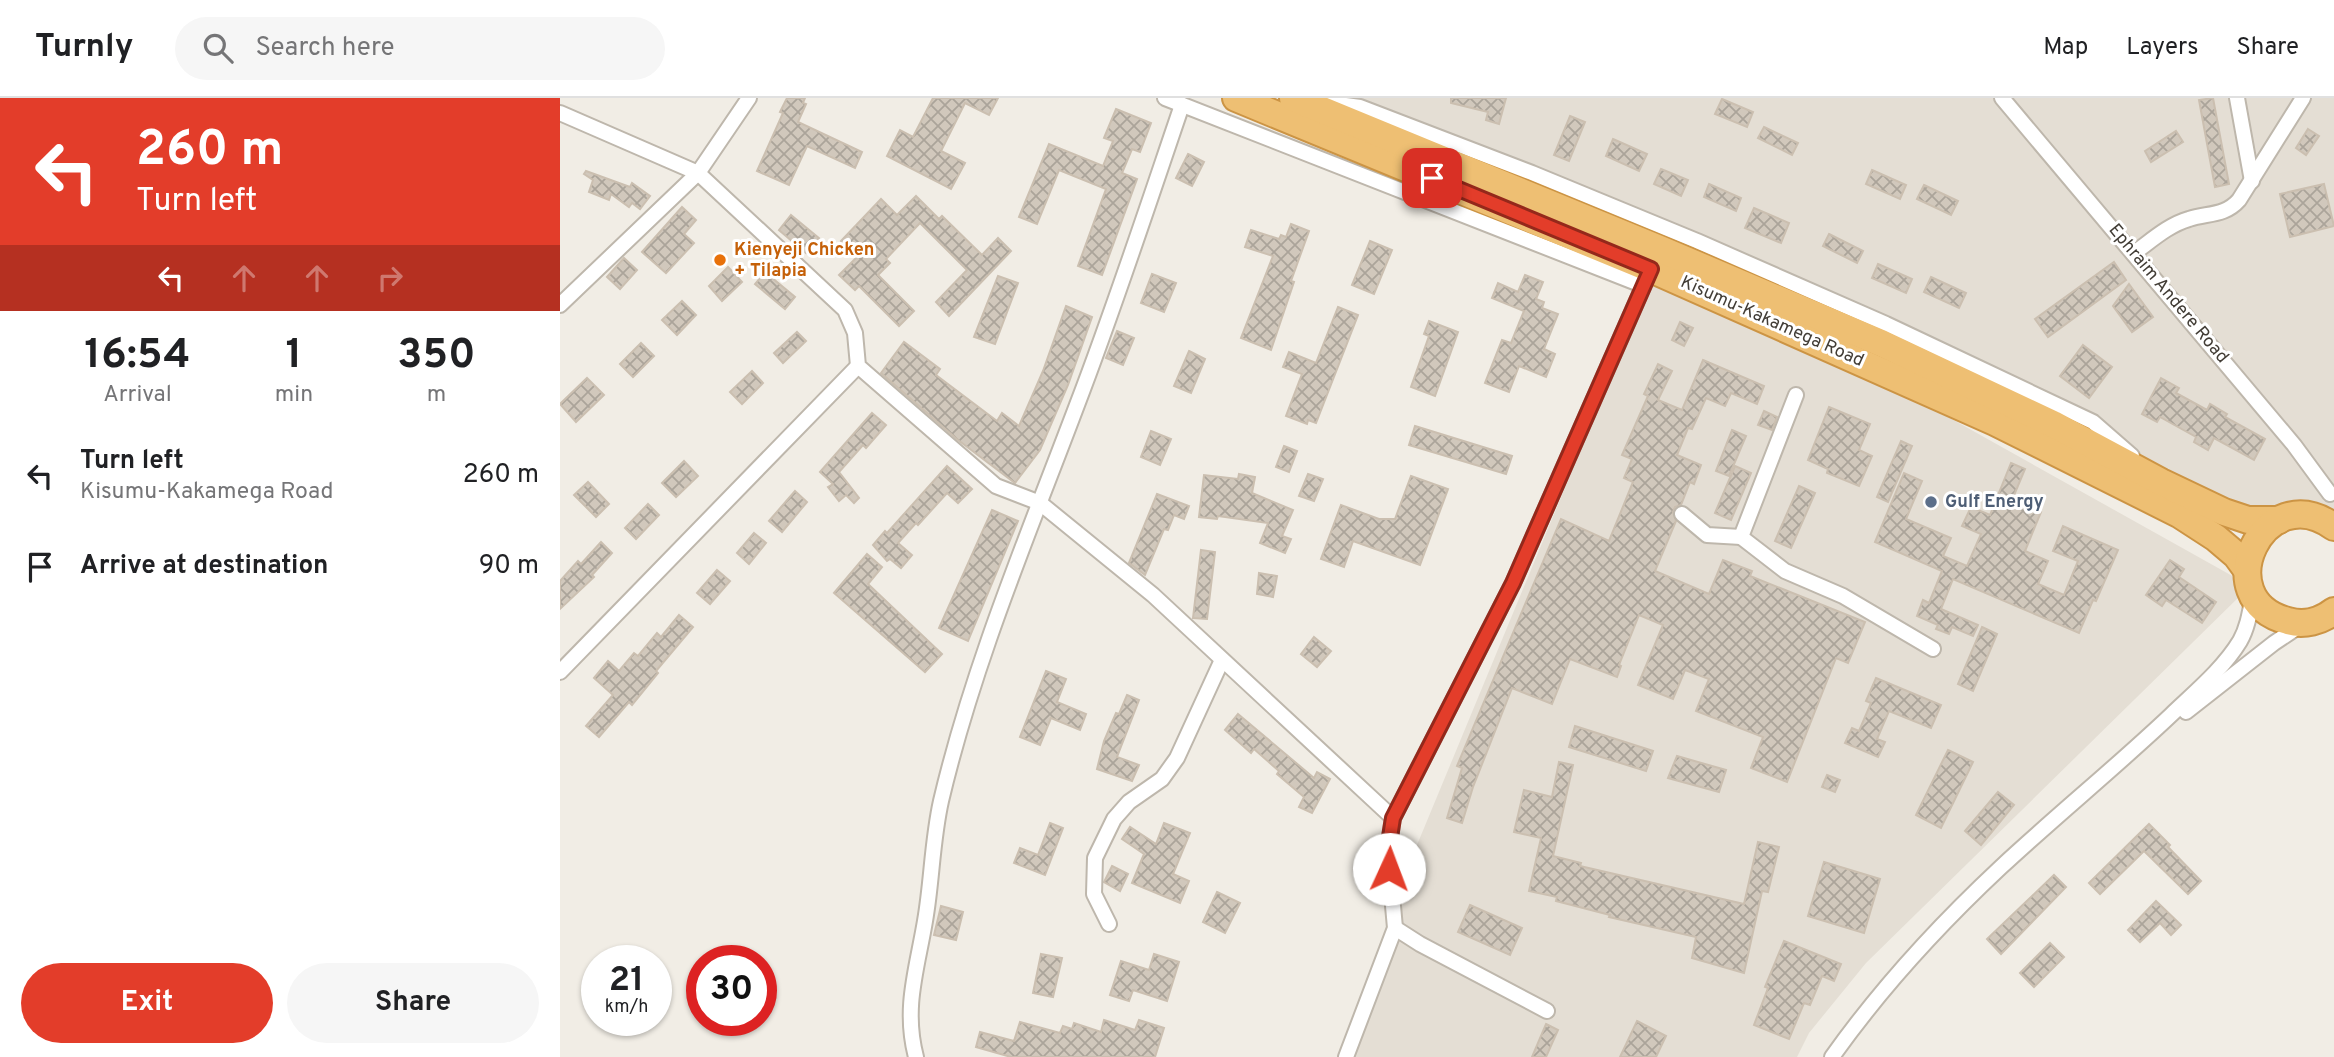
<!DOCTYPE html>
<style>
:root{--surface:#fff;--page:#f6f6f6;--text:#202124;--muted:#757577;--line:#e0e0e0;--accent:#e33d2a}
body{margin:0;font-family:Overpass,sans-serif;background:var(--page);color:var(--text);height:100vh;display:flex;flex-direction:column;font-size:26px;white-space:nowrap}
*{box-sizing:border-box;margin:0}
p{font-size:23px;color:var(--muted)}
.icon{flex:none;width:38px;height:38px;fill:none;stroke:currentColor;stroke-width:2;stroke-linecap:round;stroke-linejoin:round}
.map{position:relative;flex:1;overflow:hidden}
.drawer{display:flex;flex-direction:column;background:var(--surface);width:560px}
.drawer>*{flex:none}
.guide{background:#e33d2a;color:#fff;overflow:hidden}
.speed{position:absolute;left:21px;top:847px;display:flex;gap:14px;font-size:35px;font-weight:700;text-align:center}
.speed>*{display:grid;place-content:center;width:91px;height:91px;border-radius:50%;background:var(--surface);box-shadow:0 2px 5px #0004;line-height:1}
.speed small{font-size:18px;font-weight:400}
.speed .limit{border:10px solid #d22;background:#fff;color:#111}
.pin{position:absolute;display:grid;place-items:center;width:60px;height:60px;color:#fff;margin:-30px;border-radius:14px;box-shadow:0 4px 10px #0006}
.me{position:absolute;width:77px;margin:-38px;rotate:2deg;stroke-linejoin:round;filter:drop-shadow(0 0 5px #0008)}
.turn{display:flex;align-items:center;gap:24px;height:147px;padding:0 21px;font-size:32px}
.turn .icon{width:91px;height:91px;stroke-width:2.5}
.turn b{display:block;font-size:49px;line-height:60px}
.lanes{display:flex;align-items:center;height:66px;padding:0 21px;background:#0003;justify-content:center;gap:35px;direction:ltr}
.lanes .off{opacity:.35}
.eta{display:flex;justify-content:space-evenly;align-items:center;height:119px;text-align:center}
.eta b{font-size:42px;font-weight:700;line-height:49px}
.action{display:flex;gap:14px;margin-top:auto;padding:14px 21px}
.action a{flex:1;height:80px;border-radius:42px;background:var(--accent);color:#fff;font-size:28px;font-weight:700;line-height:80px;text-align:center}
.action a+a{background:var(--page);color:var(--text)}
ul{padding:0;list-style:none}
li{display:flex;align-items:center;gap:21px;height:91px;padding:0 21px}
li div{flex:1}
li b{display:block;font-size:26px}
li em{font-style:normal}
header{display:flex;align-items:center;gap:42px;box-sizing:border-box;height:98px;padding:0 35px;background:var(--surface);border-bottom:2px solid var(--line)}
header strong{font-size:33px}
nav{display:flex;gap:38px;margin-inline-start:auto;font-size:24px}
.search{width:490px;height:63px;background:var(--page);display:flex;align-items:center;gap:18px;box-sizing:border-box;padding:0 24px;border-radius:38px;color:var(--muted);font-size:26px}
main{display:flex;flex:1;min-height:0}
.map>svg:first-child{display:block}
</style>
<header>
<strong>Turnly</strong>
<div class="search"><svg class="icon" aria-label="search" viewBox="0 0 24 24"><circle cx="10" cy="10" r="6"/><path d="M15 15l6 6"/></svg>Search here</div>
<nav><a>Map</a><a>Layers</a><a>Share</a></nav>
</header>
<main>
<section class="drawer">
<div class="guide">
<div class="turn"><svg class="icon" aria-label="left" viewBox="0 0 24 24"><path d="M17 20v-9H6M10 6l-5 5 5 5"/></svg><div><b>260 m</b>Turn left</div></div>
<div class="lanes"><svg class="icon" aria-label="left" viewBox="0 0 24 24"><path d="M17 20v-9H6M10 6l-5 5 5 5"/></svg><svg class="icon off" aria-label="ahead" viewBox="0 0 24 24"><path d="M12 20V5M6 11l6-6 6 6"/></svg><svg class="icon off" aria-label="ahead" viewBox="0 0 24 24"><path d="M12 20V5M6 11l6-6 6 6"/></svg><svg class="icon off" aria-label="right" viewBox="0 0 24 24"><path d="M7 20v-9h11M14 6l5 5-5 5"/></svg></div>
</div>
<div class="eta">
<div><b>16:54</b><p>Arrival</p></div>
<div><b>1</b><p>min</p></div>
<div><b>350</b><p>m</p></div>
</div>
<ul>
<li><svg class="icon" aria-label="left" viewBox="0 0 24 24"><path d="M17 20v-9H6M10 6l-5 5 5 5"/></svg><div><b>Turn left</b><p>Kisumu-Kakamega Road</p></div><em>260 m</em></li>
<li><svg class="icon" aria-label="arrive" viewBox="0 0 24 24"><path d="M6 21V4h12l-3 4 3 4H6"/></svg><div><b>Arrive at destination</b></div><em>90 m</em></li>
</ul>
<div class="action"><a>Exit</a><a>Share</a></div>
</section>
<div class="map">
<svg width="1774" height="959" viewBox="0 0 1774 959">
<defs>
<pattern id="building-cross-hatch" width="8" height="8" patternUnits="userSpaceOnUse" patternTransform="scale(1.75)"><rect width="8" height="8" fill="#d1c8bc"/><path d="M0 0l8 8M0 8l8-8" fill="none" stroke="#aba49a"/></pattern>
</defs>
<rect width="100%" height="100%" fill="#f1ede5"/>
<g fill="#e4ded4">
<polygon points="733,0 1774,0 1774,426 1702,422"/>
<polygon points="1096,170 1245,239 1676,480 1682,496 1306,865 1249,935 1237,959 778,959 857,747"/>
</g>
<g fill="url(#building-cross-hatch)" stroke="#cbbfb0" stroke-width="2">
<polygon points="227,0 245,0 243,5 246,6 238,24 302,54 295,70 247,48 229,87 197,73 223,15 220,14"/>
<polygon points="373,0 438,0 429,17 405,5 381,53 405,65 391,91 327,58 340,32 353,39"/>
<polygon points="891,0 946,0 939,26 926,22 928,14 891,5"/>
<polygon points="1653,0 1669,86 1655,89 1639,2"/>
<polygon points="1162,1 1193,14 1187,29 1155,16"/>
<polygon points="556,11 591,25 580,54 572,51 562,75 577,81 542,177 518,168 546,91 499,72 477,126 459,119 489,46 543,68 553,43 544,40"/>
<polygon points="1010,18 1025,24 1009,63 994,57"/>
<polygon points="1204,29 1238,45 1232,57 1198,40"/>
<polygon points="1748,31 1759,38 1746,57 1736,50"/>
<polygon points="1616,33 1623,44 1591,64 1585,53"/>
<polygon points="1053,41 1087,56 1079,73 1046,58"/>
<polygon points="628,56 644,64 632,88 616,80"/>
<polygon points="1101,71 1128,82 1121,98 1094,86"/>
<polygon points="1312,72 1346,87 1340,101 1306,86"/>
<polygon points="26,73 70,89 72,85 90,98 80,111 72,105 69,109 51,96 49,102 29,94 33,82 24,76"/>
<polygon points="1149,86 1181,100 1176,113 1144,99"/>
<polygon points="1764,86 1774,128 1730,139 1720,96"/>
<polygon points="1364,87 1398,103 1391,117 1357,101"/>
<polygon points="356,98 379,121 382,118 422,157 438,140 451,153 389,218 376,204 407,172 360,125 326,161 330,165 318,177 354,213 339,228 299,188 295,192 279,177 297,159 281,143 321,101 337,117"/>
<polygon points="122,109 136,122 124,136 134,145 106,175 82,154"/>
<polygon points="1194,110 1229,125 1221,145 1185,130"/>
<polygon points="231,117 259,140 246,155 219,132"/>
<polygon points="731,126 749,133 731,183 734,184 711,252 681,240 713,158 685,149 691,132 719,141 721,137 726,139"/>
<polygon points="1269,136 1303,153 1297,165 1263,148"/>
<polygon points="810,143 832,152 814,196 792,187"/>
<polygon points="64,160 77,172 60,191 47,179"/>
<polygon points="1554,164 1566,182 1488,239 1475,221"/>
<polygon points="1318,166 1352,181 1346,195 1312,180"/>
<polygon points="168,169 182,184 162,203 149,188"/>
<polygon points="205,174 235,199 225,211 195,186"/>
<polygon points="592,176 616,185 604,214 581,205"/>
<polygon points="965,177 983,184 976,201 984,204 982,210 998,216 984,251 995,256 986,279 959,268 949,294 925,285 942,242 951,245 964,213 932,200 938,185 958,194"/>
<polygon points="438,178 458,185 435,246 414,239"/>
<polygon points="1371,179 1406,195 1399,210 1364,194"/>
<polygon points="1569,186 1593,219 1572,234 1553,208"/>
<polygon points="122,203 136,217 117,237 102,222"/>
<polygon points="506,208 532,219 508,287 480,352 455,385 398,342 321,275 344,244 380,271 376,277 437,323 442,315 459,328 483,273"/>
<polygon points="778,209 798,217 756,325 748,322 747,326 726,318 742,276 723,269 729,254 756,265"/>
<polygon points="869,223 898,234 875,298 851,289 869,238 864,236"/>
<polygon points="1120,224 1133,230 1124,248 1112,242"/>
<polygon points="557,233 574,240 563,267 546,260"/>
<polygon points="237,234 246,243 223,265 214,255"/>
<polygon points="81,245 94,258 73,279 60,266"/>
<polygon points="1523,247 1552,269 1529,300 1500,278"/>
<polygon points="629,253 645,261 631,295 614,288"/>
<polygon points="1143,262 1204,288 1197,306 1171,295 1165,308 1146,300 1132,331 1128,330 1117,357 1141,367 1134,386 1130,384 1121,407 1115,409 1113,414 1116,423 1095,473 1149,496 1163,462 1192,473 1190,478 1305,524 1288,565 1276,560 1227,684 1191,670 1203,639 1136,613 1149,581 1125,572 1113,601 1078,587 1103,527 1079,517 1059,567 1061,568 1057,579 1010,561 992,606 952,590 913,689 902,725 887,720 902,670 897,668 1001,421 1049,443 1073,384 1064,380 1072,361 1062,357 1088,298 1084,296 1098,266 1112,273 1098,302 1122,312"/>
<polygon points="192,273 203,285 182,306 170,294"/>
<polygon points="27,280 44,297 16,324 0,306"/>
<polygon points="1601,280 1619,290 1616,295 1647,312 1650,306 1667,316 1665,319 1705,341 1694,362 1654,340 1648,352 1634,344 1636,339 1600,319 1597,324 1582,316"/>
<polygon points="1269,309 1310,326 1299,352 1312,358 1299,388 1267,375 1268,371 1248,362"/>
<polygon points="1204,313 1217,319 1212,332 1198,327"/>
<polygon points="312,315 326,327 306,350 303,347 279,374 299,400 294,405 286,397 279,403 268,389 273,386 260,374"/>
<polygon points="855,328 952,358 946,376 849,347"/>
<polygon points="1172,332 1186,338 1169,378 1156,373"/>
<polygon points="591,333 611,341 600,367 581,359"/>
<polygon points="1341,343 1352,348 1328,404 1317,399"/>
<polygon points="724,348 737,353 729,374 716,369"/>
<polygon points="124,363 138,378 116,399 102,385"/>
<polygon points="1451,365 1465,371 1452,402 1481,414 1465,453 1488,463 1478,486 1504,497 1518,463 1493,453 1503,428 1558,452 1536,503 1533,502 1519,535 1393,481 1381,511 1418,527 1413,538 1392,529 1389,536 1376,531 1378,527 1357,518 1363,502 1369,505 1382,473 1315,444 1344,375 1362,383 1346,421 1391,440 1383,458 1407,468 1421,436 1402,428 1411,409 1430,417"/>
<polygon points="387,368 412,391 398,405 387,395 358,427 356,425 338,445 352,457 341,470 330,461 327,463 313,447 325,433 327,435"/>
<polygon points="1175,368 1191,375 1171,422 1155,415"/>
<polygon points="679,376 695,379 692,395 733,412 722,438 731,441 725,455 700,445 708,425 658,418 657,421 639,419 644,377 678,381"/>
<polygon points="748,376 763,381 754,403 739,398"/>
<polygon points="851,378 888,391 860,467 793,443 784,469 761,461 781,407 819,421 835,421"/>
<polygon points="28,384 49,406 36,419 14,397"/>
<polygon points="1239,388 1255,395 1231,450 1215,443"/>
<polygon points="235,393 247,404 222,434 209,423"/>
<polygon points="597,396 629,408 624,421 614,417 608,432 604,431 585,477 569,465"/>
<polygon points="88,406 99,417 76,441 65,430"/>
<polygon points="432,412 458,423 408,543 379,530"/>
<polygon points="194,435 206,445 189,466 177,455"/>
<polygon points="41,444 52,455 32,477 34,479 0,511 0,483 18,463 21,466"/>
<polygon points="641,452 655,454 647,521 633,520"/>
<polygon points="307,456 322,469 308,486 382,556 365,574 274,495"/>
<polygon points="1610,462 1624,471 1619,479 1656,504 1642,525 1606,502 1602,508 1586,497"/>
<polygon points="157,472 170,483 150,506 137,495"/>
<polygon points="699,475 717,478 713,499 697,496"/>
<polygon points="119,517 133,529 96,573 98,575 72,607 69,604 39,639 26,628 53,597 34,580 48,563 59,573 74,555 78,558 97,535 101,539"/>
<polygon points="1422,529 1437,536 1413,593 1398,586"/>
<polygon points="754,539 771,553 757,569 741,556"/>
<polygon points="486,573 506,581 497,604 526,616 520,632 491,620 480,647 460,639"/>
<polygon points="1316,580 1381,607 1371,630 1329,613 1317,641 1325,644 1318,659 1285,645 1292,630 1299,633 1311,605 1306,603"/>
<polygon points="567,597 579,602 557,659 579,667 572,683 537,671 544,643 556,615 559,616"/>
<polygon points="678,616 754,680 757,674 770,681 752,715 739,709 744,699 717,676 719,673 694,651 691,655 665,632"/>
<polygon points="1015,628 1093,653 1086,673 1009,649"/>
<polygon points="1388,652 1413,664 1381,730 1356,717"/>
<polygon points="1117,658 1166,672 1159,694 1108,680"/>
<polygon points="999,664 1013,667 993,758 1021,765 1020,768 1184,806 1198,744 1219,749 1208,794 1202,793 1184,875 1132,860 1136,839 1049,819 1050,817 996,803 997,799 969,793 981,740 954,734 964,692 992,699"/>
<polygon points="1267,677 1280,682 1275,694 1262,689"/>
<polygon points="1438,694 1454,707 1421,747 1405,733"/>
<polygon points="490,725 503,730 485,777 454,765 460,750 478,757"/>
<polygon points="604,725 630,735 613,776 629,783 620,805 572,785 584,756 562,741 570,729 596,746"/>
<polygon points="1589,726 1610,747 1608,749 1641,783 1628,796 1584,753 1540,796 1529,785"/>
<polygon points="1264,764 1320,781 1304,835 1248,818"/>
<polygon points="552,768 568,776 560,793 544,784"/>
<polygon points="1494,777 1506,789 1441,856 1427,841"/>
<polygon points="657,794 680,805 665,835 643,824"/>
<polygon points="1596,803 1621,827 1611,837 1600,825 1580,844 1568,832"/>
<polygon points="910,807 962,830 950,857 898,834"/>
<polygon points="381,808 403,814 396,842 374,837"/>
<polygon points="1224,843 1281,866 1274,883 1262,878 1250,907 1244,905 1229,941 1194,927 1208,890 1205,889"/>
<polygon points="1490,845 1504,859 1474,889 1460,875"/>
<polygon points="481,856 502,860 493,899 473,895"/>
<polygon points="594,856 619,864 607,903 573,892 569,903 550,897 561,863 589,872"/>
<polygon points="544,922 575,932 579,922 604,930 595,959 451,959 416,949 420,934 454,943 460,924 500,935 503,928 512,931 514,925 541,934"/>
<polygon points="1077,923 1106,938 1096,959 1060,959"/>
<polygon points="986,926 998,932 986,959 972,959"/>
</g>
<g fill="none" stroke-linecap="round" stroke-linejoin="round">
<defs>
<g id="street">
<polyline points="605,0 1082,187"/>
<polyline points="1442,0 1734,347 1770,396"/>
<polyline points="1677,0 1692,83"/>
<polyline points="764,4 800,9 972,75 1137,143 1326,226 1533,324 1572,358"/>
<polyline points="0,15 138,75 285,212 295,235 298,268 436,388 480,405 593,497 833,720"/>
<path d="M1574,155C1591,143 1608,127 1629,121C1648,115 1665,118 1679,102L1743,0"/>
<polyline points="0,207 138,75 189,0"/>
<polyline points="1236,297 1181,439 1225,473 1283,498 1373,551"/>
<polyline points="1122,416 1147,437 1181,439"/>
<polyline points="0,574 298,268"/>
<polyline points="1626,614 1714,545 1741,527"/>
<polyline points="549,826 534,796 535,760 554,721 569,704 602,681 617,660 662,562"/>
<polyline points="835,830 860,846 987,913"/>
<path d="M356,959C343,910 357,871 365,823C372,783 372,743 381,703C413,567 468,437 517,307C555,208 588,107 622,7"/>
<polyline points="786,959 835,830 828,752 833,720 953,485 1091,171"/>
<path d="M1272,959C1321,890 1379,827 1441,769C1497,717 1556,669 1611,617C1635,594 1663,571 1680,543C1688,529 1690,513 1693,497"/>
</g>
<g id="highway">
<polyline points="676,0 1091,171 1435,324 1619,416 1656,440 1676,457 1687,472"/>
<polyline points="733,0 1100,151 1321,245 1493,326 1601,384 1664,414 1688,422 1719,422"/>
<path d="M1774,429C1704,377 1645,502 1728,523C1744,528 1761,523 1774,513"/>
</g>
</defs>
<use href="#street" stroke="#beb7ac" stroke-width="18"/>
<use href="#highway" stroke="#cc9444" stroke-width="30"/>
<use href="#street" stroke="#fff" stroke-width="14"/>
<use href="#highway" stroke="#eebf73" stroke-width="26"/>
</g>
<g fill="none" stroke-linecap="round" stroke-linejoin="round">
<defs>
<polyline id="route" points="829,771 828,752 833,720 953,485 1091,171 872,80"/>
</defs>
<use href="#route" stroke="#94281b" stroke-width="18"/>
<use href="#route" stroke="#e33d2a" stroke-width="12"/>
</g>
<circle fill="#e8710a" stroke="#fff" stroke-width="2.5" cx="160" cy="162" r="7"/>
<circle fill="#5c6f8a" stroke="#fff" stroke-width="2.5" cx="1371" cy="404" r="7"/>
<g text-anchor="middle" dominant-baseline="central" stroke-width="6" stroke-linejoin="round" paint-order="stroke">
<g font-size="18" font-weight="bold" fill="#c56008" stroke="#fff" text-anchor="start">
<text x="174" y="152">Kienyeji Chicken<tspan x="174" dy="21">+ Tilapia</tspan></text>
</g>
<g font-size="18" fill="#423d36" stroke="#fff">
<text transform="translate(1608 196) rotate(50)">Ephraim Andere Road</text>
<text transform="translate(1212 224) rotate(24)">Kisumu-Kakamega Road</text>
</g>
<g font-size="18" font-weight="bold" fill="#4e5e75" stroke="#fff" text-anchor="start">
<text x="1385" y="404">Gulf Energy</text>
</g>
</g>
</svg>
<div class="speed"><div>21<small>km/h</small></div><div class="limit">30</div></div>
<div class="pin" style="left:872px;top:80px;background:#d93025"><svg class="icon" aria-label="arrive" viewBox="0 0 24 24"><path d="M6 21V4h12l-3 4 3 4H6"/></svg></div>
<svg class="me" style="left:829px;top:771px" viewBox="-20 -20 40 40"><circle r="19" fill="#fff"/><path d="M0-13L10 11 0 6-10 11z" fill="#e33d2a"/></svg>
</div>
</main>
